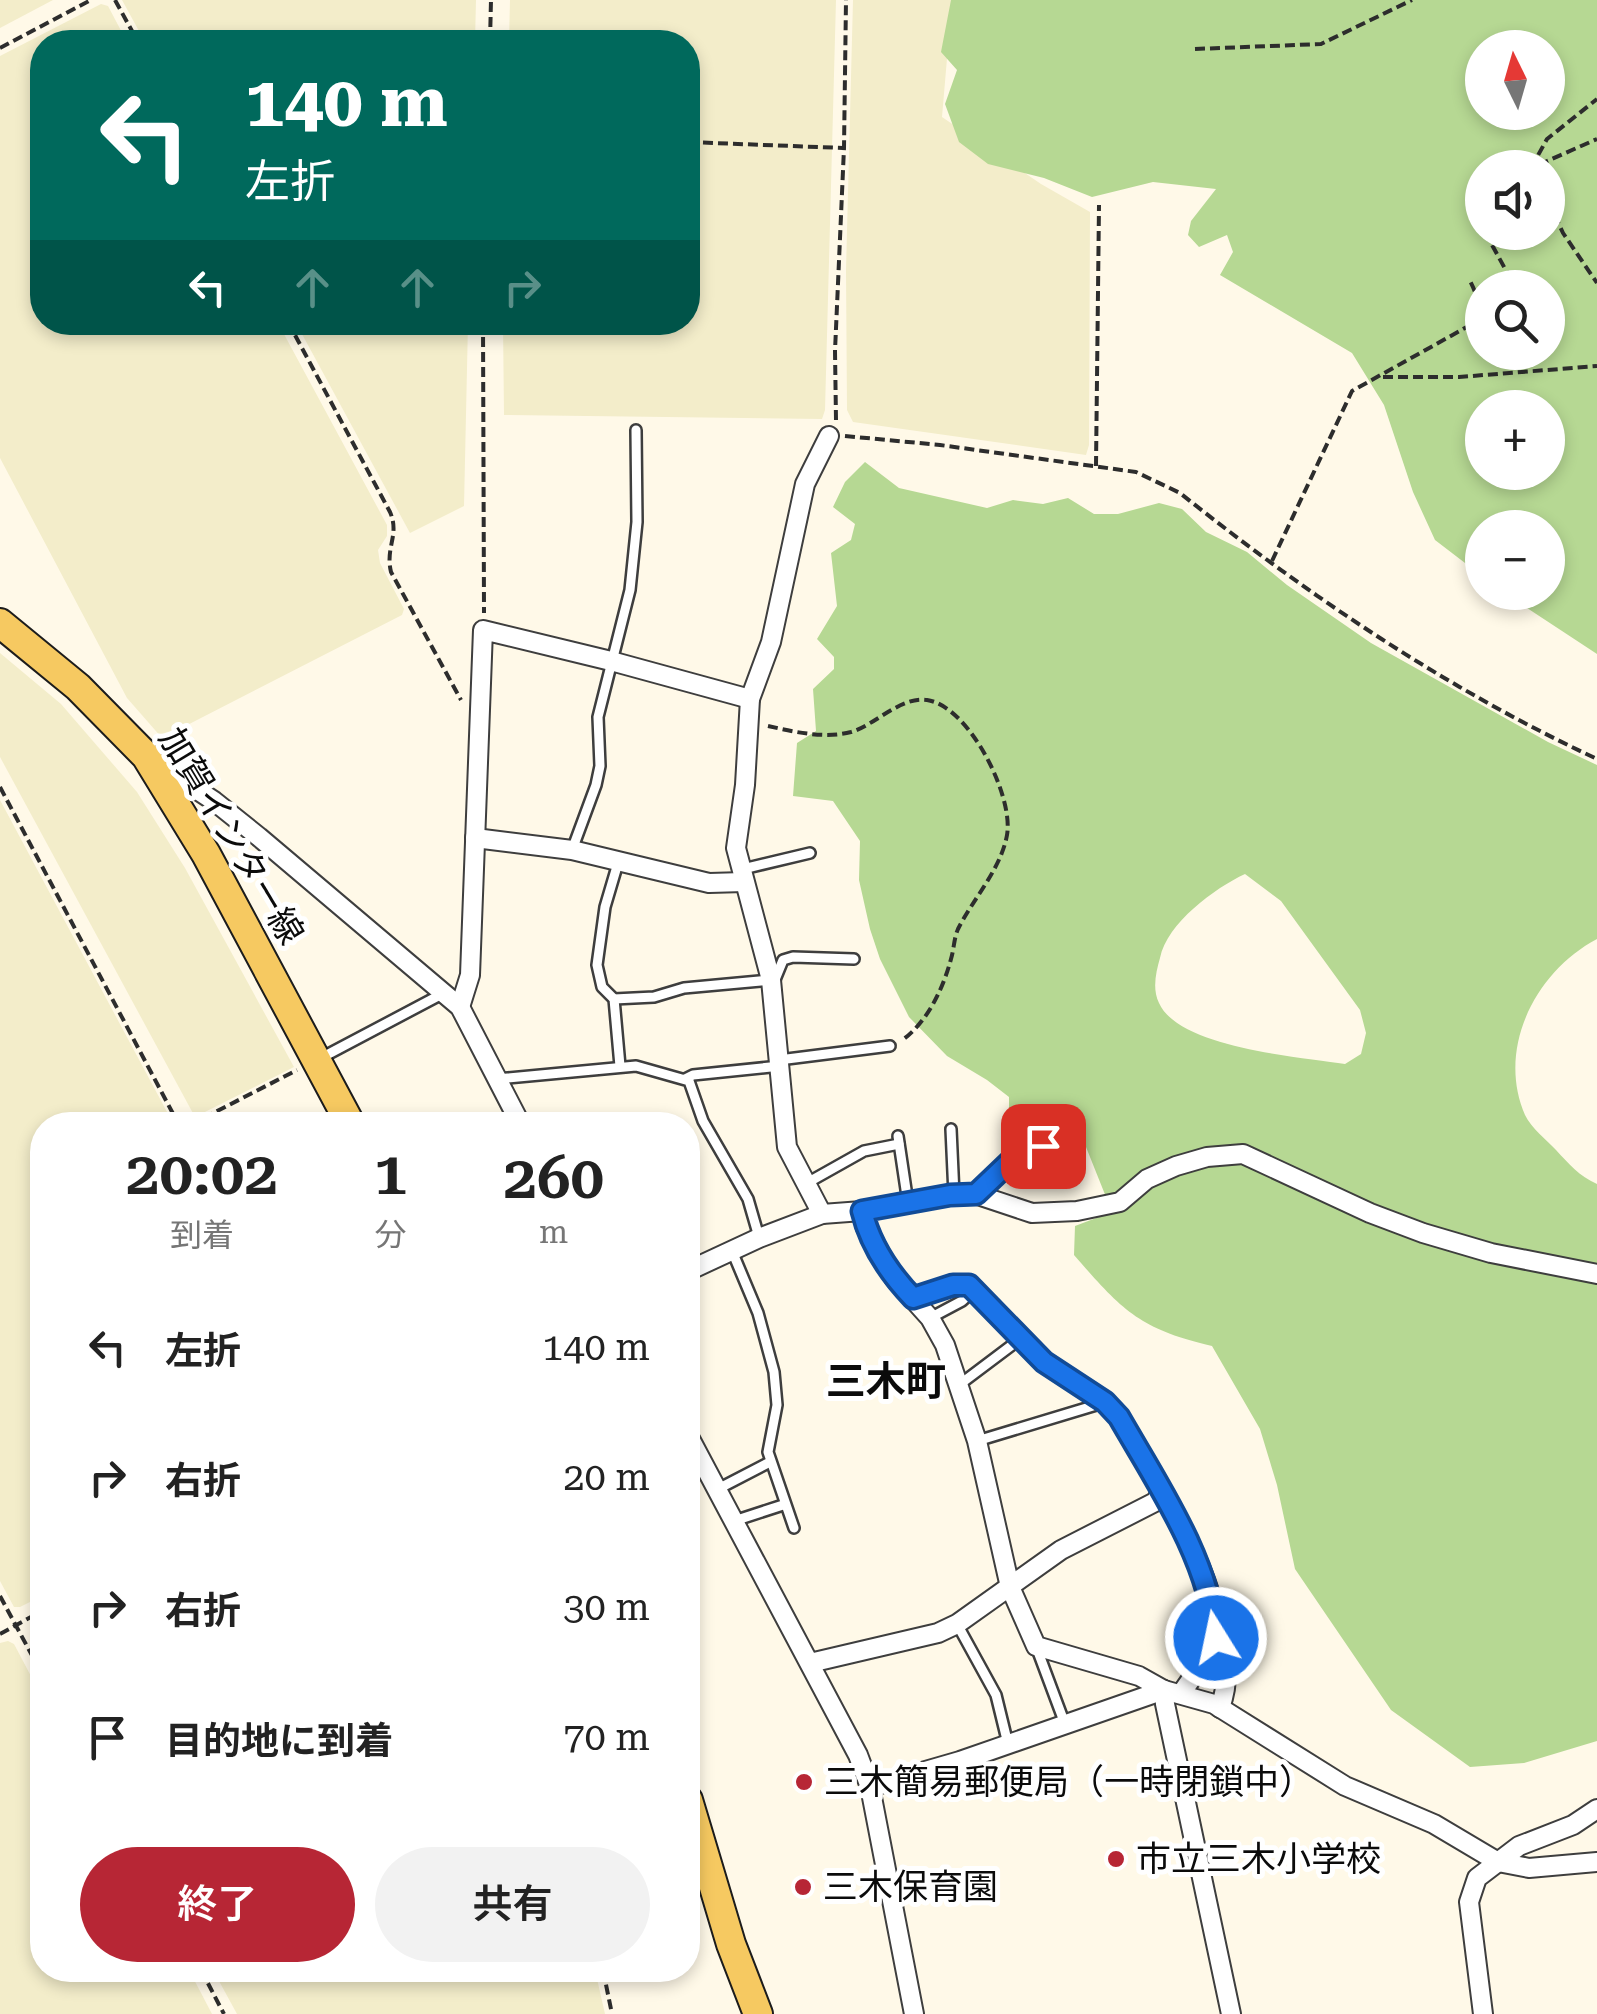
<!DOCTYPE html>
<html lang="ja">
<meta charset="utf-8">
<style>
:root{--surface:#fff;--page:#f2f2f2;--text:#222;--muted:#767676;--accent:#b72635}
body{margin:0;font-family:"Roboto Serif","Noto Sans JP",serif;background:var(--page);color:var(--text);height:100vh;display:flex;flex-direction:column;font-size:38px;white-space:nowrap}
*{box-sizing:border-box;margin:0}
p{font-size:32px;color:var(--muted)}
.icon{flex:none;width:55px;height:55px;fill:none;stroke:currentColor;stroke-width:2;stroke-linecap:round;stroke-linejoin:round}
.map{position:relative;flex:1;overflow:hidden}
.sheet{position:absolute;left:30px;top:1112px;width:670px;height:870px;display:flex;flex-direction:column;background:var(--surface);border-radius:40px;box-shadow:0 5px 15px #0003}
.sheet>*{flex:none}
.top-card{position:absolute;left:30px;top:30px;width:670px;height:305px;border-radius:40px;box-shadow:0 5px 15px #0003;background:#00695c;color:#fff;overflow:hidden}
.needle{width:65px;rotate:355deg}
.controls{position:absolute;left:1465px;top:30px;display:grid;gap:20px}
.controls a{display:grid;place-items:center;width:100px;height:100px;border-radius:50%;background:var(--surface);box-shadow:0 5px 15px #0003;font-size:50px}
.pin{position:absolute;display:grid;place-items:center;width:85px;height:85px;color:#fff;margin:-42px;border-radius:20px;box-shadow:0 5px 15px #0006}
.me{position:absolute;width:110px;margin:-55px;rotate:350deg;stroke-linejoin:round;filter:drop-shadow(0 0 8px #0008)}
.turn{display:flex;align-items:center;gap:35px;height:210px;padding:0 50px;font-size:45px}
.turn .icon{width:130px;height:130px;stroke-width:2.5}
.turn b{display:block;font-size:70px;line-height:85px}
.lanes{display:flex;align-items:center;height:95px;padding:0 50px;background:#0003;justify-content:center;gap:50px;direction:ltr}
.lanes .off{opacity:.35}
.eta{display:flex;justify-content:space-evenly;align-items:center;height:170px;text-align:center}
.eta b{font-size:60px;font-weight:600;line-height:70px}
.cta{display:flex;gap:20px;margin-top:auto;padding:20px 50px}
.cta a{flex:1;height:115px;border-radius:60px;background:var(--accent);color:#fff;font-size:40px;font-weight:600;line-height:115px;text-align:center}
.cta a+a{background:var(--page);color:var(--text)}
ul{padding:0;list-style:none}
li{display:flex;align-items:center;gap:30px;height:130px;padding:0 50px}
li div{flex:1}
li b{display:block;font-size:38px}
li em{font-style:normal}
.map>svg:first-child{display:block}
</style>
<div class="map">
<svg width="1597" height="2014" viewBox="0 0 1597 2014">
<rect width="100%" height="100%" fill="#fff9e8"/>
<g fill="#f3edca">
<polygon points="0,0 53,0 0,28"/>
<polygon points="122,0 476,0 475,42 145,42"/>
<polygon points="510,0 836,0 825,410 822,419 504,415 503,323 688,322 688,42 509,42"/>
<polygon points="853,0 952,0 942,117 1041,184 1090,212 1089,445 1086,455 853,422 847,410 846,270"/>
<polygon points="101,4 108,6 127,42 42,42 42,322 278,323 387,525 387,536 378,550 380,563 404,609 402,615 162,738 127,698 0,458 0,56"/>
<polygon points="296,323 468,323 464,506 410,533"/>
<polygon points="0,653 61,704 137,792 185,868 294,1067 195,1117 0,757"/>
<polygon points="0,800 174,1125 42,1125 42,1596 20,1607 14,1607 0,1581"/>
<polygon points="8,1641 14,1644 42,1697 42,1970 189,1970 212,2014 0,2014 0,1643"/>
<polygon points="213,1970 595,1970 605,2014 237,2014"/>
</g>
<g fill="#b6d893" fill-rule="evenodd">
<path d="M951,0H1597V654L1504,593L1548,592V528H1482V576L1435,540L1413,492L1384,405L1352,353L1220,275L1233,252L1227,235L1199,247L1188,235L1191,221L1216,189L1153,182L1092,197L1044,178L988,164L959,142L945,104L957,70L941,52ZM1482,48H1548V112H1482ZM1482,168H1548V232H1482ZM1482,288H1548V352H1482ZM1482,408H1548V472H1482Z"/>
<path d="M865,462L899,488L987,508L1013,500L1043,504L1068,498L1094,514H1118L1159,503L1182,509L1206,532L1247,552L1287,585L1371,643L1548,742L1597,765V939C1536,971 1496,1048 1525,1115C1531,1128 1547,1140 1556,1150C1569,1164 1579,1176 1597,1184V1741L1524,1763L1470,1767L1391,1710L1295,1569L1277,1485L1260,1429L1212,1346C1139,1329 1122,1310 1074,1255L1075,1226L1112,1212L1086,1147L1037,1137L1009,1125V1097L987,1080L947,1056L909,1017L880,959L870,929L859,880L860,841L833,801L793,796L797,743L816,731L813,689L834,669V657L817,639L837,606L831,553L851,540L855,524L833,507L845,482ZM1245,874L1281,901L1360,1010L1366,1033L1361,1054L1345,1064C1300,1057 1179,1048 1159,1003C1152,989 1156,972 1160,958C1167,923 1215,888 1245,874Z"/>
</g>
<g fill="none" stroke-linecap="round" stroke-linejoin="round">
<defs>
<g id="lane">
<polyline points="572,850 596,785 600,766 598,717 630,590 637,522 636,430"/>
<polyline points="618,863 605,907 597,965 602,987 614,999 620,1066"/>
<polyline points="743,869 810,853"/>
<polyline points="774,982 783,960 793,957 854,959"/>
<polyline points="614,999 654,997 684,988 771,980"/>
<polyline points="319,1059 442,994"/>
<polyline points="779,1060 890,1046"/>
<polyline points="497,1079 636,1066 689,1081 703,1121 748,1199 759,1237"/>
<polyline points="685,1079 693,1075 780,1066"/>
<polyline points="951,1129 954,1195"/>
<polyline points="898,1136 908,1203"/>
<polyline points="807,1183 864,1151 899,1144"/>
<polyline points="975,1194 1018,1155 1043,1146 1067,1118"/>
<polyline points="732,1251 758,1313 774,1372 777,1405 768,1452 794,1528"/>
<polyline points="930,1318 962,1301 973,1291"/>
<polyline points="959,1385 1020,1339"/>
<polyline points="977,1441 1103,1403"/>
<polyline points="716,1490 770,1462"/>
<polyline points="734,1521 783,1505"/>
<polyline points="957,1624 996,1695 1008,1744"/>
<polyline points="1037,1649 1065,1724"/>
</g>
<g id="street">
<polyline points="155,762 214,801 259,837 460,1007 521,1125"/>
<polyline points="475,838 572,850 709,883 744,882"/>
<polyline points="460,1007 470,975 483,630 611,661 750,699"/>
<polyline points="862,1211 866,1228 894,1278 930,1318 945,1345 977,1441 1010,1587 1036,1646 1139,1676 1164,1690 1214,1704 1345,1786 1434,1824 1498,1862 1529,1868 1597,1862"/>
<polyline points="822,1214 787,1147 771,980 736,848 745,785 750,699 771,642 805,484 829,436"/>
<polyline points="688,1271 759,1238 822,1214 862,1211 949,1195 975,1194 1032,1213 1077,1211 1120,1202 1147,1179 1176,1166 1207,1157 1243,1154 1370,1213 1423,1233 1491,1253 1597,1274"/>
<path d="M913,1298L953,1285H969L1045,1362L1105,1403L1119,1417C1147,1466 1221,1581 1216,1634C1215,1648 1190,1680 1181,1694"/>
<polyline points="688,1435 858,1755 870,1787 914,2014"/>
<path d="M1216,1638C1228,1662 1229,1682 1220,1708"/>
<polyline points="810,1663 938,1633 957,1624 1061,1550 1155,1502 1161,1493"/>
<polyline points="1164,1690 1165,1704 1231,2014"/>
<polyline points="870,1787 960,1761 1164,1690"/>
<polyline points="1483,2014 1469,1902 1477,1878 1519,1846 1573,1825 1597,1809"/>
</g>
<g id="primary">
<polyline points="0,623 78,687 146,756 206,854 351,1125"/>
<polyline points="688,1800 731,1944 758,2014"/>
</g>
</defs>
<use href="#lane" stroke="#3e3e3e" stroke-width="14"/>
<use href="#street" stroke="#3e3e3e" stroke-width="22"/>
<use href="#primary" stroke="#1c1c1c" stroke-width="32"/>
<g stroke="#2d2d2d" stroke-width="4" stroke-dasharray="10 5" stroke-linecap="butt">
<polyline points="115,0 138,42"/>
<polyline points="490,42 491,0"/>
<polyline points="0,48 91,0"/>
<polyline points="1195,49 1321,44 1412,0"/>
<polyline points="688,142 843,148"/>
<polyline points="1531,168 1547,139 1597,99"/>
<polyline points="1542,168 1545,162 1597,139"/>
<polyline points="1548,201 1563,233 1597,283"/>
<polyline points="1485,232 1509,276 1512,288"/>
<path d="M288,322L390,512C400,535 385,547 391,572L461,700"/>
<polyline points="483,322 484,613"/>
<polyline points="1383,377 1459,377 1597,366"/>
<polyline points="836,420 835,351 844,148 846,0"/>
<path d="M845,436L940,445L1136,472L1180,493C1309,596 1447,689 1597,759"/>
<polyline points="1096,466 1099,205"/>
<path d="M1272,561L1352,391L1474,323C1480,305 1478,296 1469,279"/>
<path d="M768,726C795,732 824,739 851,732C875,725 901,696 927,700C969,706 1014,796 1007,835C1001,869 973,899 958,929C954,938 954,949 951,959C943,989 927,1023 901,1041"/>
<polyline points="0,787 179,1125"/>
<polyline points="190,1125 297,1070"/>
<polyline points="0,1596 42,1674"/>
<polyline points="0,1634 42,1611"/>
<polyline points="201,1970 224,2014"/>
<polyline points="603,1970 612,2014"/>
</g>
<use href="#lane" stroke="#fff" stroke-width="9"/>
<use href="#street" stroke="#fff" stroke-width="18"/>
<use href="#primary" stroke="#f6c961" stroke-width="28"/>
</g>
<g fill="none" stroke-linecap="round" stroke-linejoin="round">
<defs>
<path id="route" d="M1043,1146L1018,1154L976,1194L950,1195L862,1211C870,1244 890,1274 913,1298L953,1285H969L1044,1362L1105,1402L1119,1417C1158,1485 1209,1559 1216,1638"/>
</defs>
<use href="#route" stroke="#114b97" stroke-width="25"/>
<use href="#route" stroke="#1a73e8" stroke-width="18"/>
</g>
<g fill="#b72635" stroke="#fff" stroke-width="4">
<circle cx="804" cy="1782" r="10"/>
<circle cx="1116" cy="1859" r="10"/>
<circle cx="803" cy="1887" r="10"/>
</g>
<g text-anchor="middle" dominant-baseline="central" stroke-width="10" stroke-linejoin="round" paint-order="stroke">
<g font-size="35" fill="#0b0b0b" stroke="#fff">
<text transform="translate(231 836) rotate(59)">加賀インター線</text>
</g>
<g font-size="35" fill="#0b0b0b" stroke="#fff" text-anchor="start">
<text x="824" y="1782">三木簡易郵便局（一時閉鎖中）</text>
<text x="1136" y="1859">市立三木小学校</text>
<text x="823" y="1887">三木保育園</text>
</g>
<g font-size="40" font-weight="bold" fill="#0b0b0b" stroke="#fff">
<text x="886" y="1381">三木町</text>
</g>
</g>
</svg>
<div class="controls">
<a><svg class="needle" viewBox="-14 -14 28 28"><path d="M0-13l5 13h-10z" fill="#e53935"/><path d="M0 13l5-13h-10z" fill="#767676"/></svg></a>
<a><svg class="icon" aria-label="sound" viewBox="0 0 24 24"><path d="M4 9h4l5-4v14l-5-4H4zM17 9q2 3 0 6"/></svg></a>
<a><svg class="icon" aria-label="search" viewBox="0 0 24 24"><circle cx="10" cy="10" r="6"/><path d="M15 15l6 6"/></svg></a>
<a>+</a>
<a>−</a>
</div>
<div class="pin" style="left:1043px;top:1146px;background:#d93025"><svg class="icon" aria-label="arrive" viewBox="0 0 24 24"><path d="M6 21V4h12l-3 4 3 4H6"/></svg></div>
<svg class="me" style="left:1216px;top:1638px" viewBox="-20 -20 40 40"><circle r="17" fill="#1a73e8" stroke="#fff" stroke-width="3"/><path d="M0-11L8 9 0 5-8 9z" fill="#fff"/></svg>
<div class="top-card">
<div class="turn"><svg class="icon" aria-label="left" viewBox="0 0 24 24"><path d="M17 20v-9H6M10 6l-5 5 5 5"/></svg><div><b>140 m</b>左折</div></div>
<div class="lanes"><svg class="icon" aria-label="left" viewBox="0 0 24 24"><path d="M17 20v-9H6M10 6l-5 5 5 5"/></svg><svg class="icon off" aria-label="ahead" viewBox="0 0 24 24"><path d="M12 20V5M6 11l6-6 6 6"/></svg><svg class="icon off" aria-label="ahead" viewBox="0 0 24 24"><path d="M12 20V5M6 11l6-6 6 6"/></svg><svg class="icon off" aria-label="right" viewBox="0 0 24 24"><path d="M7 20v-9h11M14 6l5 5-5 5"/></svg></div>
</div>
<section class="sheet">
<div class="eta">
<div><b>20:02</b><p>到着</p></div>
<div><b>1</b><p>分</p></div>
<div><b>260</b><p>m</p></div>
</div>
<ul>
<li><svg class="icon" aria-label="left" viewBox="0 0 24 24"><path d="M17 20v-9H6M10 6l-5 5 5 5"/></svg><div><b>左折</b></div><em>140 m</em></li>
<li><svg class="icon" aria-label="right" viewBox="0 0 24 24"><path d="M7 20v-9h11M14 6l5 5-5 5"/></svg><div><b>右折</b></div><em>20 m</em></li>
<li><svg class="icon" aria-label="right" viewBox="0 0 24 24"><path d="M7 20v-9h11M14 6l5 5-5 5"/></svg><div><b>右折</b></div><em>30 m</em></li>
<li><svg class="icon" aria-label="arrive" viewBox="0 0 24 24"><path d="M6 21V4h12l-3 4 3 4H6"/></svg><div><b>目的地に到着</b></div><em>70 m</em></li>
</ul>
<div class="cta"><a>終了</a><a>共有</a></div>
</section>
</div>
